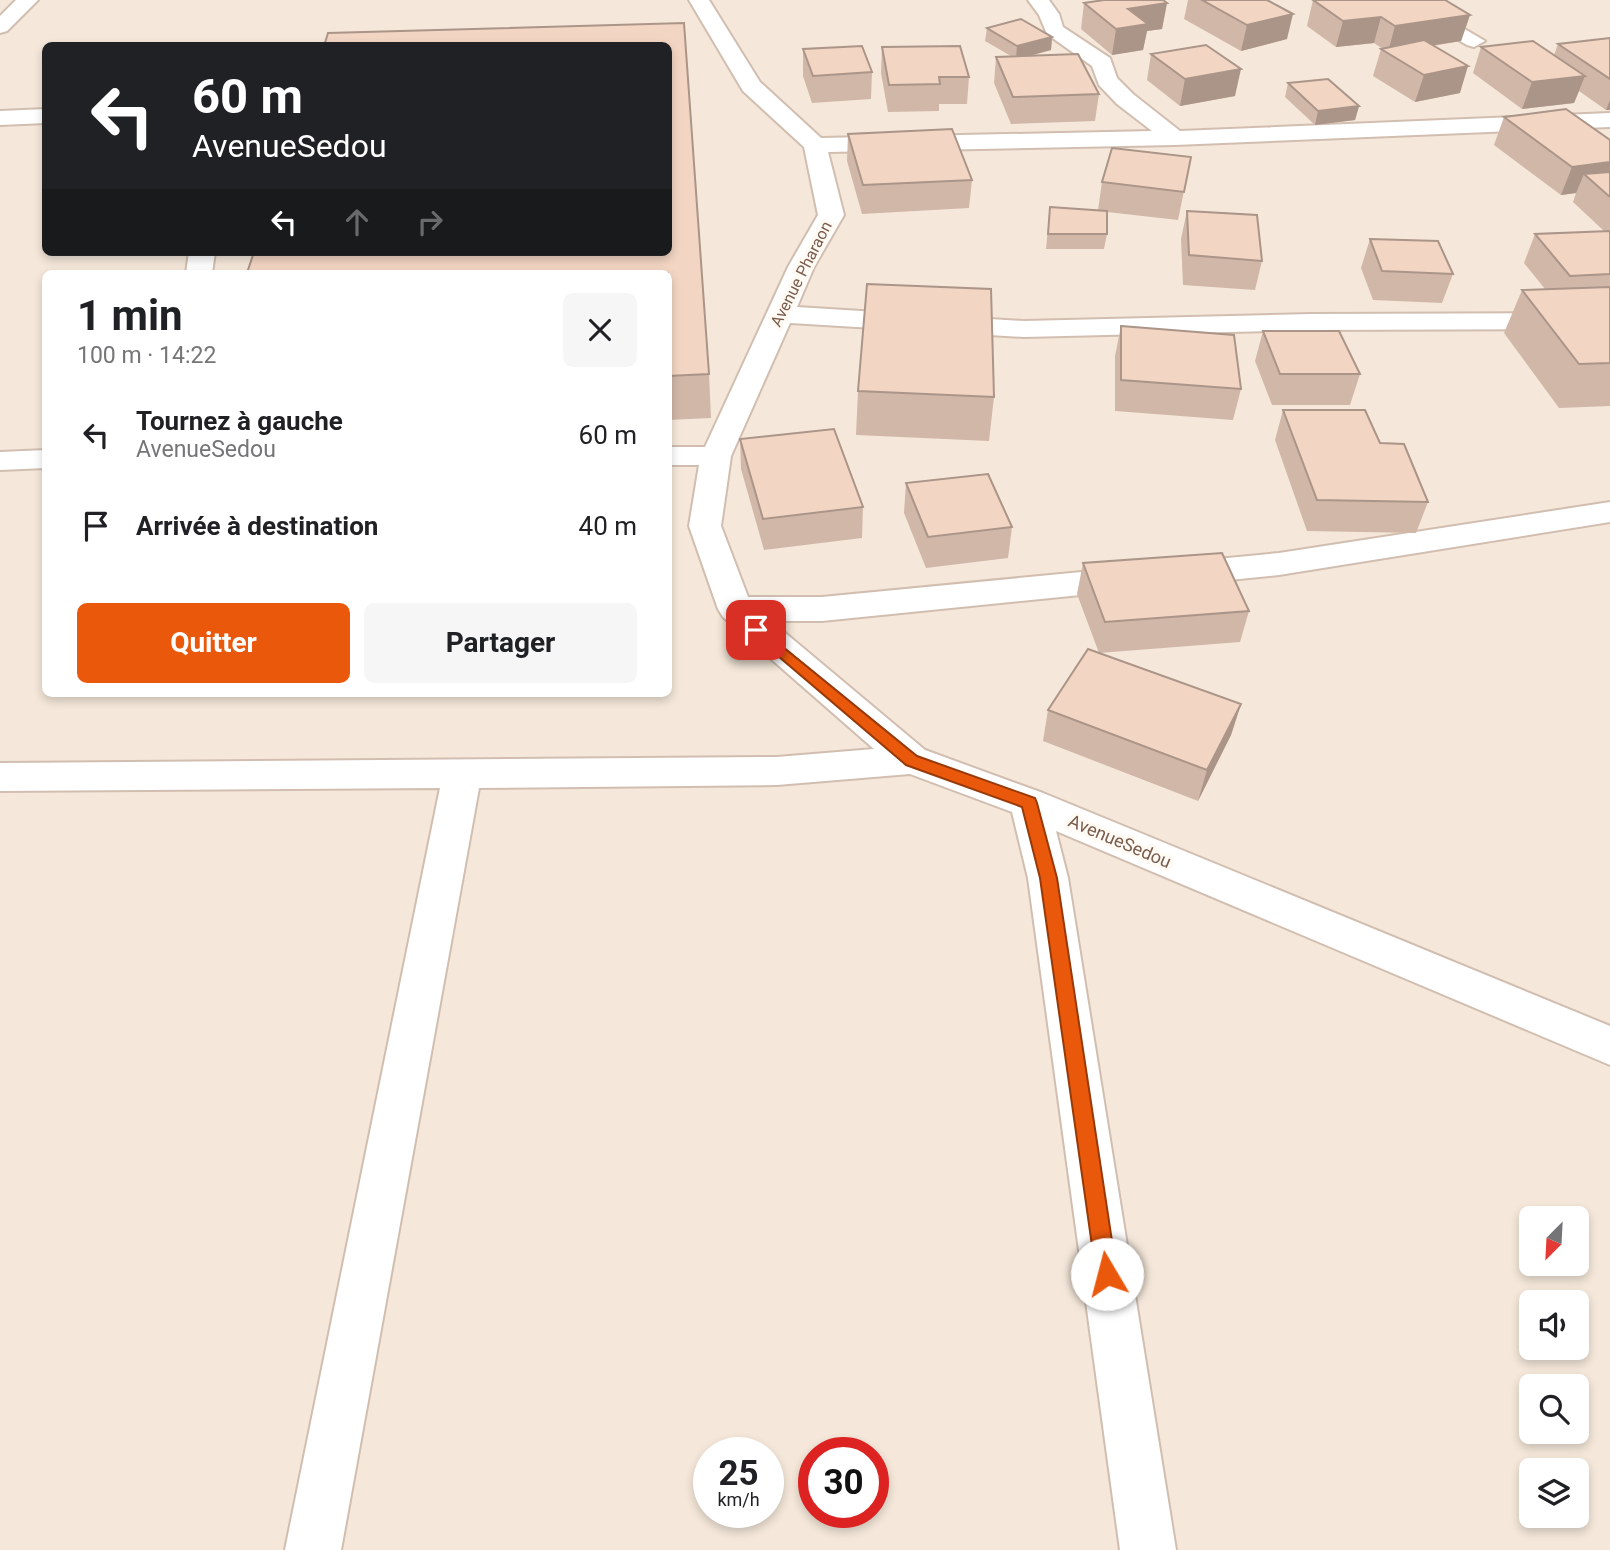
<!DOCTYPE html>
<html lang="fr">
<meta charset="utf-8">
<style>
:root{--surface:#fff;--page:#f6f6f6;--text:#202124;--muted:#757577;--accent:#ea580c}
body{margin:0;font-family:Roboto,sans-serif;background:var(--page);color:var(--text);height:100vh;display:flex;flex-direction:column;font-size:26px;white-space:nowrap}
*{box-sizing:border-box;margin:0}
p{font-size:23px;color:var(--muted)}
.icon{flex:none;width:38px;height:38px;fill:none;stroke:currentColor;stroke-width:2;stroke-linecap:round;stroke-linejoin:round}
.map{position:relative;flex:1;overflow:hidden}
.drawer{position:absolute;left:42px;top:270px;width:630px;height:427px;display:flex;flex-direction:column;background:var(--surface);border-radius:10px;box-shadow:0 4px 10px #0003}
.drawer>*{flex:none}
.guide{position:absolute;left:42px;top:42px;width:630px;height:214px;border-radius:10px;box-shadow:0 4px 10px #0003;background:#202124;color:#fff;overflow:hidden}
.needle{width:46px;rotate:204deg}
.controls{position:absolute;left:1519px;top:1206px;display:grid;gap:14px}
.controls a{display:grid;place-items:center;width:70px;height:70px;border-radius:10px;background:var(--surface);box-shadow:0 4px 10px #0003;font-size:35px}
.speed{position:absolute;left:693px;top:1437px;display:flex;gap:14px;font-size:35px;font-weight:700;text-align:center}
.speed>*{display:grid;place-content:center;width:91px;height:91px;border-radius:50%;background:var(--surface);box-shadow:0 4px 10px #0003;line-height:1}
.speed small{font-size:18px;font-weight:400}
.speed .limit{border:10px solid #d22;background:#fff;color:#111}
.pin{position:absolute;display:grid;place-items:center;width:60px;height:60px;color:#fff;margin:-30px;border-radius:14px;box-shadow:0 4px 10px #0006}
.me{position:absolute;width:77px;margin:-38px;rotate:352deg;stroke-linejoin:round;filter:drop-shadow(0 0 5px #0008)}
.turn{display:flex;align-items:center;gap:24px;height:147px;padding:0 35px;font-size:32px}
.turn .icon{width:91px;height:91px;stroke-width:2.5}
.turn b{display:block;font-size:49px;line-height:60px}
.lanes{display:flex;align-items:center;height:66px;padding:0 35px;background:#0003;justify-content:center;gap:35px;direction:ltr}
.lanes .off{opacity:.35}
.round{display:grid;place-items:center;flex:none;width:74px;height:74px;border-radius:10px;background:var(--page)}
.overview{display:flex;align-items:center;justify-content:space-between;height:119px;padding:0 35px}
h1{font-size:42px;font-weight:700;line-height:52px}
.button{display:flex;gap:14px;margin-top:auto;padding:14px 35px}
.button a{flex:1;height:80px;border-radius:10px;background:var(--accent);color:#fff;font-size:28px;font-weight:700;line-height:80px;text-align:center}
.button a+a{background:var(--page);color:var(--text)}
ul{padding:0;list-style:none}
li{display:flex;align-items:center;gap:21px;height:91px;padding:0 35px}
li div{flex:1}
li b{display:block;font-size:26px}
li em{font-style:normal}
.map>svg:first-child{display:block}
</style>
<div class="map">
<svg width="1610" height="1550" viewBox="0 0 1610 1550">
<rect width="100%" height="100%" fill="#fdf6ec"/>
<path fill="#f5e8da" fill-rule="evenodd" d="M0,0H1610V1550H0ZM46,46H668V252H46ZM46,273H668V693H46ZM1531,1218H1577V1264H1531ZM1531,1302H1577V1348H1531ZM1531,1386H1577V1432H1531ZM709,1452H768V1512H709ZM814,1452H873V1512H814ZM1531,1470H1577V1516H1531Z"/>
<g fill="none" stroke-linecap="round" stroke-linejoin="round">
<defs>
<g id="street">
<polygon points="16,0 38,0 7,31 0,33 0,16"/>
<polygon points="689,0 709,0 760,82 821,138 1152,131 1117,104 1099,85 1092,66 1047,34 1039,15 1028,0 1049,0 1059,14 1063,27 1110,58 1117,78 1133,94 1180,131 1610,113 1610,127 1175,145 828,152 844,215 814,267 797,307 1024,321 1311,314 1610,313 1610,329 1311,330 1024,337 790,323 731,456 721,526 748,597 822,597 1279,553 1610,502 1610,522 1279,575 822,621 771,621 925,750 1043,793 1610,1026 1610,1065 1056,831 1068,878 1176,1550 1120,1550 1028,878 1012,812 910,774 777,785 479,788 341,1550 285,1550 440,788 0,791 0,763 777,757 874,749 723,617 718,609 689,526 699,465 668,465 668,447 705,447 788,267 818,215 804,147 743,91"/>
<polygon points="1390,0 1415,0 1485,41 1474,47 1467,45"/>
<polygon points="46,109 46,123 0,125 0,111"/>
<polygon points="189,252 215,252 212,273 186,273"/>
<polygon points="46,450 46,468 0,470 0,452"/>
</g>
</defs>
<use href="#street" stroke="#d1beb0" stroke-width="4"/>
<use href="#street" fill="#fff" fill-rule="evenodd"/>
</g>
<g fill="#d1b7a8">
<polygon points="1188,0 1267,0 1287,39 1241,51 1184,19"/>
<polygon points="1313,0 1470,15 1461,41 1433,46 1460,93 1415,102 1373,76 1381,49 1383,49 1374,43 1336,47 1307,26"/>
<polygon points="1084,3 1167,3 1162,29 1147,31 1143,50 1112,55 1081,29"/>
<polygon points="987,28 1052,37 1051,50 1031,56 1099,94 1095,121 1011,124 994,83 996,57 1011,56 985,41"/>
<polygon points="1610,38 1610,110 1606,110 1579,91 1574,103 1522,109 1473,73 1481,47 1554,55 1558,44"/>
<polygon points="882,47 969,77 967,104 939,104 939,111 888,112 881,73"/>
<polygon points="803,49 872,72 871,99 812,103 803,76"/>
<polygon points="1151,54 1235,96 1180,106 1147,80"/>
<polygon points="1288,83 1359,106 1355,120 1315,125 1285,97"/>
<polygon points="1504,117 1610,140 1610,406 1559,408 1504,333 1522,290 1545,289 1524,263 1535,234 1604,231 1573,202 1576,193 1561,195 1494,145"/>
<polygon points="848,134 972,180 969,208 862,214 847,161"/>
<polygon points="1191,157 1178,220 1107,212 1107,234 1104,249 1046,249 1050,207 1098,210 1102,182"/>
<polygon points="1187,211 1262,261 1255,290 1183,285 1181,239"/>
<polygon points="1370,239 1453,274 1442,303 1373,300 1361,268"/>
<polygon points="668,273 709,374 711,418 668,420"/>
<polygon points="1121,326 1241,389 1233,420 1115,411 1115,356"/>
<polygon points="1263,331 1360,374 1350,405 1272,405 1255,361"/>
<polygon points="858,391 994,397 989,441 856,435"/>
<polygon points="1283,410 1380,443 1428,502 1416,533 1307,531 1275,440"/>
<polygon points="740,439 863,507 862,538 764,550 741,469"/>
<polygon points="906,483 1012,527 1008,558 926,568 904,513"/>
<polygon points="1083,563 1249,611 1240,642 1099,653 1241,704 1231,735 1198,801 1043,741 1048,710 1099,653 1077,594"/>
</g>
<g fill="#aa9588">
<polygon points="1167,3 1162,29 1147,31 1143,50 1112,55 1116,29 1128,9"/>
<polygon points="1293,14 1287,39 1241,51 1247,25"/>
<polygon points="1470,15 1461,41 1388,52 1395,26"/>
<polygon points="1381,17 1374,43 1336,47 1343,21"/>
<polygon points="1052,37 1051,50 1016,59 1017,46"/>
<polygon points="1468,66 1460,93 1415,102 1424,75"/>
<polygon points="1241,69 1235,96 1180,106 1185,79"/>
<polygon points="1585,76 1574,103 1522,109 1532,82"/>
<polygon points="1610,100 1610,110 1606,110"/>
<polygon points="1359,106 1355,120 1315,125 1318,111"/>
<polygon points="1610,162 1610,188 1584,174 1576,193 1561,195 1572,167"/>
<polygon points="1241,704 1231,735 1198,801 1207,770"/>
</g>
<g fill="#f3d5c3" stroke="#aa9588" stroke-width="2">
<polygon points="1104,0 1163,0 1167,3 1128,9 1148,24 1116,29 1084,3"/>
<polygon points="1202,0 1267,0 1293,14 1247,25"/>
<polygon points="1313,0 1445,0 1470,15 1395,26 1381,17 1343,21"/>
<polygon points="1021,19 1052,37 1017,46 987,28"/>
<polygon points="684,23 709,374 668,376 668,273 247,273 254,252 668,252 668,46 324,46 328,33"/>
<polygon points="1610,38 1610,79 1558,44"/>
<polygon points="1424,40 1468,66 1424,75 1381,49"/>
<polygon points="1533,41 1585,76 1532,82 1481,47"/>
<polygon points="1206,45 1241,69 1185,79 1151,54"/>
<polygon points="862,46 872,72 813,76 803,49"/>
<polygon points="960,46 969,77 939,77 940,84 889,85 882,47"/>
<polygon points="1078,54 1099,94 1013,97 996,57"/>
<polygon points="1328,79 1359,106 1318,111 1288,83"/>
<polygon points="1566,109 1610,140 1610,162 1572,167 1504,117"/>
<polygon points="952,129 972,180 863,185 848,134"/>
<polygon points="1112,148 1191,157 1184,192 1102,182"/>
<polygon points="1610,172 1610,197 1584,174"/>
<polygon points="1050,207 1107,211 1107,234 1048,234"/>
<polygon points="1187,211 1257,215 1262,261 1189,255"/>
<polygon points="1610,231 1610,274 1570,276 1535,234"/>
<polygon points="1370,239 1438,241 1453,274 1382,271"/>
<polygon points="867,284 991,289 994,397 858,391"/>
<polygon points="1610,287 1610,363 1579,364 1522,290"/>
<polygon points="1121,326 1234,335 1241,389 1121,380"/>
<polygon points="1263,331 1339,331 1360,374 1280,374"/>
<polygon points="1283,410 1365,410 1380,443 1404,444 1428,502 1317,500"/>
<polygon points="834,429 863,507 763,519 740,439"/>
<polygon points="988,474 1012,527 928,537 906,483"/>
<polygon points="1222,553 1249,611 1105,622 1083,563"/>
<polygon points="1088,649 1241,704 1207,770 1048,710"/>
</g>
<polygon fill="#ea580c" stroke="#983908" stroke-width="2" points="756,625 917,756 1035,798 1037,803 1057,878 1117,1274 1114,1282 1107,1284 1099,1282 1096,1274 1040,878 1022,807 906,765 751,633 749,630"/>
<g text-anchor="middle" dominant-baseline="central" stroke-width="7" stroke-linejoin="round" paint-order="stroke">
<g font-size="16" fill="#7a5c4d" stroke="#fffaf3">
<text transform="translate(801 274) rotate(-63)">Avenue Pharaon</text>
</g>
<g font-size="18" fill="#7a5c4d" stroke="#fffaf3">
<text transform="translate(1120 841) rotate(23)">AvenueSedou</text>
</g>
</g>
</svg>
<div class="controls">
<a><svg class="needle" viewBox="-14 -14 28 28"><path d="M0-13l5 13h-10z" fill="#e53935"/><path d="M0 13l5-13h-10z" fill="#757577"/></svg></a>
<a><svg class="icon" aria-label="sound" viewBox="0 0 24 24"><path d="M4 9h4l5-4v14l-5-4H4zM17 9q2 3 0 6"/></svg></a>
<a><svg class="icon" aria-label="search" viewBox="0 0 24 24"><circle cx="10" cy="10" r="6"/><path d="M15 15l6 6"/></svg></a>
<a><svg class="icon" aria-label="layers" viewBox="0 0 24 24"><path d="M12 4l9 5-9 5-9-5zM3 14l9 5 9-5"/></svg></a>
</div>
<div class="speed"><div>25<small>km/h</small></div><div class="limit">30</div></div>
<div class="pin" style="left:756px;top:630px;background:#d93025"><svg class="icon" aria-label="arrive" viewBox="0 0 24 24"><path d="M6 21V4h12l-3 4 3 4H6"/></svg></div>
<svg class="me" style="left:1107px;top:1274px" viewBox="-20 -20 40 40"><circle r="19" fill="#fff"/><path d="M0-13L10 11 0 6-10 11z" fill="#ea580c"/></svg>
<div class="guide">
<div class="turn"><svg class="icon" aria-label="left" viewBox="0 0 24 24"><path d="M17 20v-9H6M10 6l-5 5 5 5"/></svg><div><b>60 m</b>AvenueSedou</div></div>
<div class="lanes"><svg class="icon" aria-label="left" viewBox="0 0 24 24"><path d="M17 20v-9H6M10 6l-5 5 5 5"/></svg><svg class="icon off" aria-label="ahead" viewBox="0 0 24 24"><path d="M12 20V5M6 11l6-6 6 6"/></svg><svg class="icon off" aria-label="right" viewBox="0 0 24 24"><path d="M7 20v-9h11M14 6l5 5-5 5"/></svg></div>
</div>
<section class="drawer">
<div class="overview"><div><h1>1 min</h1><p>100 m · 14:22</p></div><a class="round"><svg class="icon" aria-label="close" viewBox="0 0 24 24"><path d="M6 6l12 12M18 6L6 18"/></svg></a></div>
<ul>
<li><svg class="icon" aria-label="left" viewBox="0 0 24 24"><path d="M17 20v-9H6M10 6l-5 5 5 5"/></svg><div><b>Tournez à gauche</b><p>AvenueSedou</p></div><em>60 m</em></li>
<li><svg class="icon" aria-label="arrive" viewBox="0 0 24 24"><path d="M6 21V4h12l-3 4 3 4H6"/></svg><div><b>Arrivée à destination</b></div><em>40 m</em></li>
</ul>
<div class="button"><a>Quitter</a><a>Partager</a></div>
</section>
</div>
